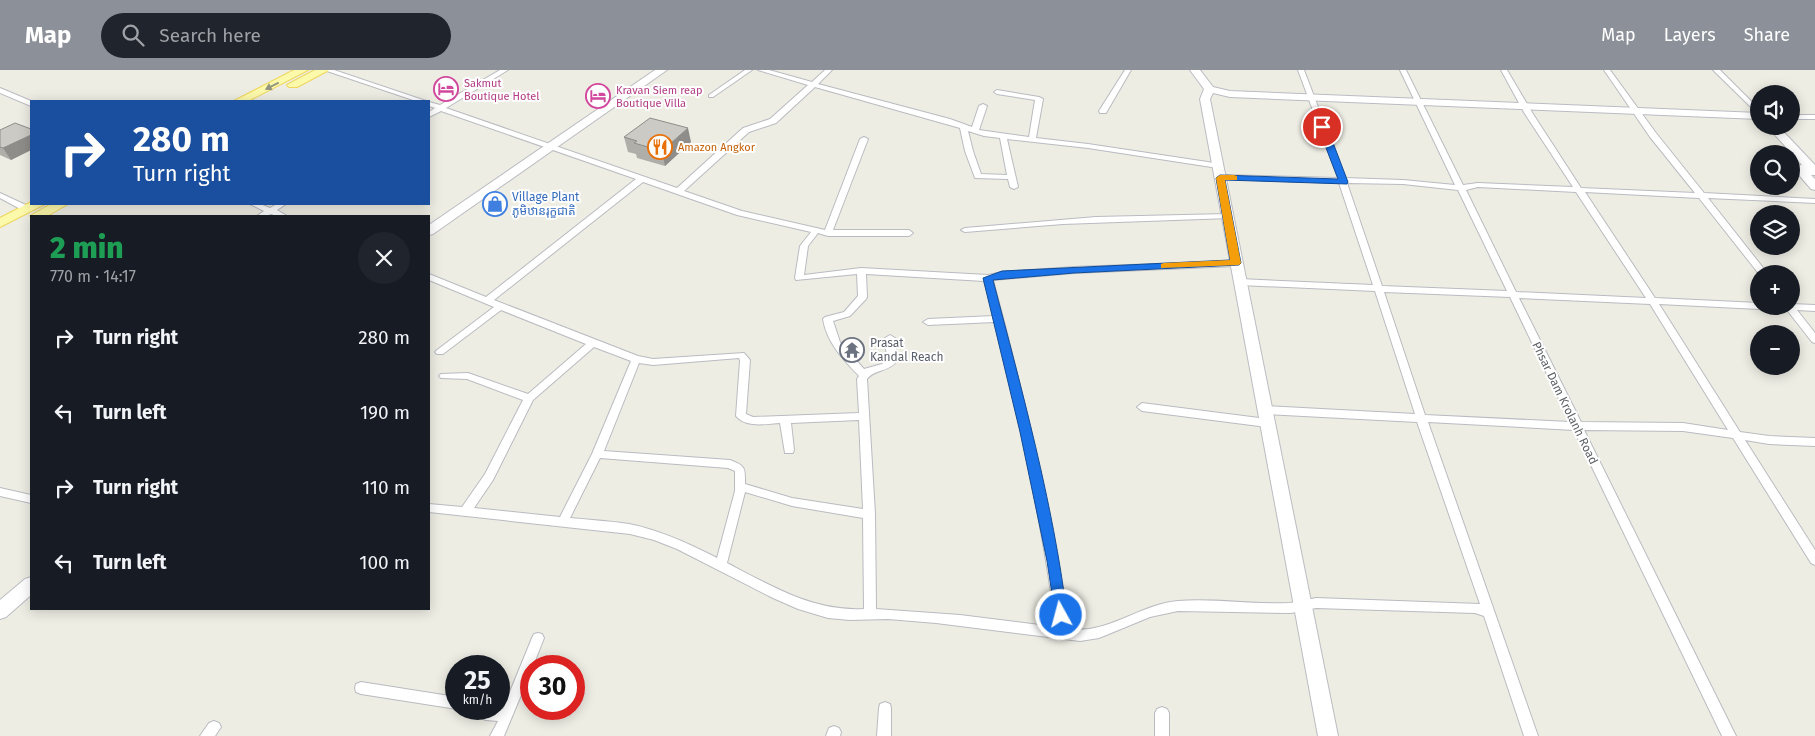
<!DOCTYPE html>
<meta charset="utf-8">
<style>
:root{--surface:#171b24;--page:#20242c;--text:#f1f3f6;--muted:#9ea1a6;--accent:#8c9099}
body{margin:0;font-family:"Fira Sans","Noto Sans Khmer",sans-serif;background:var(--page);color:var(--text);height:100vh;display:flex;flex-direction:column;font-size:19px;white-space:nowrap}
*{box-sizing:border-box;margin:0}
p{font-size:16px;color:var(--muted)}
.icon{flex:none;width:28px;height:28px;fill:none;stroke:currentColor;stroke-width:2;stroke-linecap:round;stroke-linejoin:round}
.map{position:relative;flex:1;overflow:hidden}
.side{position:absolute;left:30px;top:145px;width:400px;height:395px;display:flex;flex-direction:column;background:var(--surface);border-radius:0px;box-shadow:0 2px 12px #0003}
.side>*{flex:none}
.guide{position:absolute;left:30px;top:30px;width:400px;height:105px;border-radius:0px;box-shadow:0 2px 12px #0003;background:#1a4fa0;color:#fff;overflow:hidden}
.fabs{position:absolute;left:1750px;top:15px;display:grid;gap:10px}
.fabs a{display:grid;place-items:center;width:50px;height:50px;border-radius:50%;background:var(--surface);box-shadow:0 2px 12px #0003;font-size:25px}
.speed{position:absolute;left:445px;top:585px;display:flex;gap:10px;font-size:25px;font-weight:700;text-align:center}
.speed>*{display:grid;place-content:center;width:65px;height:65px;border-radius:50%;background:var(--surface);box-shadow:0 2px 12px #0003;line-height:1}
.speed small{font-size:12px;font-weight:400}
.speed .limit{border:8px solid #d22;background:#fff;color:#111}
.pin{position:absolute;display:grid;place-items:center;width:42px;height:42px;color:#fff;margin:-21px;border:2px solid #fff;border-radius:50%;box-shadow:0 1px 5px #0007}
.me{position:absolute;width:55px;margin:-28px;rotate:353deg;stroke-linejoin:round;filter:drop-shadow(0 0 4px #0008)}
.turn{display:flex;align-items:center;gap:18px;height:105px;padding:0 20px;font-size:22px}
.turn .icon{width:65px;height:65px;stroke-width:2.5}
.turn b{display:block;font-size:35px;line-height:42px}
.round{display:grid;place-items:center;flex:none;width:52px;height:52px;border-radius:26px;background:var(--page)}
.summary{display:flex;align-items:center;justify-content:space-between;height:85px;padding:0 20px}
h1{font-size:30px;font-weight:800;line-height:38px;color:#1e9e55}
ul{padding:0;list-style:none}
li{display:flex;align-items:center;gap:15px;height:75px;padding:0 20px}
li div{flex:1}
li b{display:block;font-size:19px}
li em{font-style:normal}
header{display:flex;align-items:center;gap:30px;box-sizing:border-box;height:70px;padding:0 25px;background:var(--accent);color:#fff}
header strong{font-size:24px}
nav{display:flex;gap:28px;margin-inline-start:auto;font-size:18px}
.search{width:350px;height:45px;background:var(--page);display:flex;align-items:center;gap:12px;box-sizing:border-box;padding:0 18px;border-radius:28px;color:var(--muted);font-size:19px}
.map>svg:first-child{display:block}
</style>
<header>
<strong>Map</strong>
<div class="search"><svg class="icon" aria-label="search" viewBox="0 0 24 24"><circle cx="10" cy="10" r="6"/><path d="M15 15l6 6"/></svg>Search here</div>
<nav><a>Map</a><a>Layers</a><a>Share</a></nav>
</header>
<div class="map">
<svg width="1815" height="666" viewBox="0 0 1815 666">
<rect width="100%" height="100%" fill="#eeede4"/>
<g fill="none" stroke-linecap="round" stroke-linejoin="round">
<defs>
<g id="street">
<polygon points="324,0 334,0 426,31 416,31"/>
<path d="M500,0H508L446,38L677,118L743,58L770,49L808,15L758,0H769L812,12L825,0H832L818,14L950,49L972,57L979,36L983,34L987,36L979,60L1029,67L1035,30L997,24L994,22L997,20L1039,27L1043,29L1036,68L1088,74L1221,94L1222,96L1218,98L1088,78L1007,69L1018,117L1014,119L1010,117L1008,109L975,108L965,81L960,58L815,17L776,53L749,62L684,121L742,141L825,160L860,69L864,67L868,69L833,160H909L913,163L909,166H828L818,163L808,176L804,205L861,198L988,205L1002,202L1074,197L1239,191L1240,193L1236,196L1074,203L993,210C1024,325 1051,441 1068,559C1107,565 1140,534 1178,531C1215,528 1253,535 1290,533C1298,532 1307,530 1316,528L1480,534L1417,352L1265,344L1260,340L1265,336L1415,344L1375,221L1239,215L1235,212L1239,209L1373,215L1339,113L1220,109L1216,107L1220,105L1338,108L1298,0H1304L1345,108L1403,110L1455,115L1400,0H1406L1463,115L1478,113L1573,117L1525,44L1501,0H1507L1533,44L1581,118L1695,123L1650,67L1604,0H1610L1656,63L1704,123L1815,129V133L1708,128L1768,204H1759L1699,128L1585,122L1655,228L1759,233V236H1791V234L1815,235V241L1797,240L1815,263V273L1812,272L1787,240L1767,239L1763,237L1759,239L1659,234L1740,362L1769,366L1815,368V376L1769,374L1745,370L1815,480V495L1811,493L1733,368L1683,361L1584,360L1736,666H1722L1574,360L1428,352L1538,666H1524L1484,546L1475,543L1316,538L1291,543L1178,541L1150,547L1099,568L1080,571L936,553L888,549L850,550L828,548L798,539L773,528L677,479L654,470L630,464L429,442V434L462,437L485,404L523,330L467,309L441,308L439,306L441,304L468,303L528,324L586,274L501,240L443,284H437L435,282L437,280L494,237L429,210V204L486,227L636,109L441,41L429,47V42L435,38L429,36V32L440,35ZM968,61L984,66L1000,68L1007,105L981,104L973,81ZM643,112L737,145L811,162L800,176L795,208L796,210L857,204L858,226L844,242L825,247L823,249C827,273 843,289 859,306L857,309L859,343L753,347L746,344L750,290L744,283L653,289L638,286L494,230ZM1347,113L1403,114L1458,120L1507,221L1382,216ZM1478,117L1576,122L1646,228L1516,222L1466,120ZM866,204L984,211L994,246L928,249L923,252L928,255L995,252C1021,353 1042,454 1056,557L960,545L876,539L875,444L867,309C875,299 889,302 897,291L895,268L890,265L885,268L887,290L882,294L864,299L840,272L833,251L850,246L866,229L867,227ZM1384,222L1510,227L1570,352L1425,345ZM1519,228L1650,234L1728,360L1683,353L1581,352ZM594,277L631,291L592,384L560,447L474,438L493,410L533,330ZM739,288L740,291L736,346C746,358 766,354 780,353L785,383H793L794,380L791,353L859,350L863,439L792,428L745,414C745,398 746,396 730,390L604,381L639,293L653,295ZM600,388L728,398L735,401V421L717,488C690,474 660,460 629,454C610,451 590,450 570,448ZM745,422L792,436L863,448L864,539C814,542 771,516 727,493Z"/>
<polygon points="745,0 752,0 713,27 709,27 709,25"/>
<polygon points="1125,0 1131,0 1106,43 1100,43 1099,41"/>
<polygon points="1713,0 1720,0 1759,39 1759,45"/>
<polygon points="0,18 31,31 31,36 0,23"/>
<rect x="1791" y="45" width="24" height="4"/>
<polygon points="0,123 30,137 31,139 27,141 24,141 0,128"/>
<polygon points="250,134 260,134 270,138 277,134 286,134 277,140 287,146 277,146 271,144 266,146 257,146 264,141"/>
<polygon points="1227,144 1230,144 1230,148 1063,154 965,162 961,160 965,158 1096,147"/>
<polygon points="1142,333 1267,349 1272,353 1267,357 1142,341 1137,337"/>
<polygon points="0,418 31,425 31,433 0,426"/>
<polygon points="538,563 542,564 544,568 533,596 531,596 531,601 504,666 490,666 498,651 486,650 467,643 466,639 503,639 532,568 534,564"/>
<polygon points="361,612 456,627 457,639 361,624 356,622 355,618 356,614"/>
<polygon points="885,632 890,634 891,638 891,666 877,666 879,638 880,634"/>
<polygon points="1162,637 1167,639 1169,643 1169,666 1155,666 1155,643 1157,639"/>
<polygon points="214,651 219,653 221,657 215,666 200,666 209,653"/>
<polygon points="834,656 839,658 841,662 840,666 826,666 829,658"/>
</g>
<g id="secondary">
<polygon points="655,0 667,0 433,164 429,165 429,155"/>
<polygon points="1190,0 1200,0 1213,17 1230,21 1759,43 1759,49 1230,27 1213,23 1210,29 1338,666 1318,666 1200,29 1204,19"/>
<polygon points="1767,56 1778,56 1815,95 1815,105 1811,105 1815,109 1815,120 1811,119 1793,98 1795,96 1802,95"/>
<polygon points="31,507 31,525 6,547 0,549 0,530 25,509"/>
</g>
<g id="primary">
<polygon points="294,0 308,0 248,31 234,31"/>
<polygon points="315,0 329,0 297,17 289,17 287,15"/>
<polygon points="31,132 45,134 0,157 0,148"/>
<polygon points="51,134 68,134 47,146 30,146"/>
</g>
</defs>
<use href="#street" stroke="#b9bbc0" stroke-width="2"/>
<use href="#secondary" stroke="#babcc2" stroke-width="2"/>
<use href="#primary" stroke="#eed65e" stroke-width="2"/>
<use href="#street" fill="#fff" fill-rule="evenodd"/>
<use href="#secondary" fill="#fff" fill-rule="evenodd"/>
<use href="#primary" fill="#fdf9ab" fill-rule="evenodd"/>
</g>
<g fill="#afaea9">
<polygon points="31,59 31,80 11,90 0,85 0,60"/>
<polygon points="624,67 691,72 665,96 637,88 636,84 628,82"/>
</g>
<g fill="#8f8d89">
<polygon points="688,58 691,72 665,96 662,81"/>
<polygon points="31,65 31,80 11,90 3,78"/>
</g>
<g fill="#cccac4" stroke="#8f8d89">
<polygon points="650,48 688,58 662,81 634,73 637,71 624,67"/>
<polygon points="15,53 31,59 31,65 3,78 0,77 0,60"/>
</g>
<defs><path id="oneway-solid" d="M-6-.8H1V-3.2L6.5 0L1 3.2V.8H-6Z" transform="scale(1.25)"/></defs>
<use fill="#94957e" href="#oneway-solid" transform="translate(272 16) rotate(153)"/>
<path fill="#1a73e8" stroke="#114b97" d="M1322,54L1327,57L1348,112L1347,114L1225,110L1241,193L1239,195L1074,203L993,210C1022,321 1053,432 1067,545L1065,550H1056L1047,491L1020,362L983,208L1002,201L1230,190L1216,108L1220,105L1338,109L1318,57Z"/>
<polygon fill="#f59e0b" points="1234,105 1237,106 1237,110 1225,110 1241,193 1239,195 1161,198 1161,194 1164,193 1230,190 1216,108 1220,105"/>
<defs>
<symbol id="hotel-ring" viewBox="-11 -11 22 22"><circle r="9.5" fill="#fff" stroke="#d1479c" stroke-width="1.5"/><path d="M-6-4.5h1.5V1H6V5H4.5V3h-9V5H-6ZM-4 0a1.8 1.8 0 1 1 3.6 0ZM.5 0V-2.5h3Q6-2.5 6 0Z" fill="#d1479c"/></symbol>
<symbol id="restaurant-ring" viewBox="-11 -11 22 22"><circle r="9.5" fill="#fff" stroke="#e8710a" stroke-width="1.5"/><path d="M-5-6h1v4h1v-4h1v4h1v-4h1v5L-1.5 .5V6h-2V.5L-5-1ZM5-6V6H3V1.5H1.5Q1.5-4 5-6Z" fill="#e8710a"/></symbol>
<symbol id="shop-ring" viewBox="-11 -11 22 22"><circle r="9.5" fill="#fff" stroke="#3f7fe0" stroke-width="1.5"/><path d="M-5-2.5h2.3a2.7 3.5 0 0 1 5.4 0H5L5.5 6h-11ZM-1.5-2.5h3a1.5 2.3 0 0 0-3 0Z" fill="#3f7fe0"/></symbol>
<symbol id="temple-ring" viewBox="-11 -11 22 22"><circle r="9.5" fill="#fff" stroke="#6b7280" stroke-width="1.5"/><path d="M0-6L5-2H3V0L6.5 2.5H4V6H1.5V3h-3V6H-4V2.5H-6.5L-3 0V-2H-5Z" fill="#6b7280"/></symbol>
</defs>
<g fill-rule="evenodd">
<use href="#hotel-ring" x="432" y="5" width="28" height="28"/>
<use href="#hotel-ring" x="584" y="12" width="28" height="28"/>
<use href="#restaurant-ring" x="646" y="63" width="28" height="28"/>
<use href="#shop-ring" x="481" y="120" width="28" height="28"/>
<use href="#temple-ring" x="838" y="266" width="28" height="28"/>
</g>
<g text-anchor="middle" dominant-baseline="central" stroke-width="4" stroke-linejoin="round" paint-order="stroke">
<g font-size="11" fill="#b23c85" stroke="#fff" text-anchor="start">
<text x="464" y="13">Sakmut<tspan x="464" dy="13">Boutique Hotel</tspan></text>
<text x="616" y="20">Kravan Siem reap<tspan x="616" dy="13">Boutique Villa</tspan></text>
</g>
<g font-size="11" fill="#c56008" stroke="#fff" text-anchor="start">
<text x="678" y="77">Amazon Angkor</text>
</g>
<g font-size="12" fill="#366cbe" stroke="#fff" text-anchor="start">
<text x="512" y="127">Village Plant<tspan x="512" dy="14">ភូមិឋានរុក្ខជាតិ</tspan></text>
</g>
<g font-size="12" fill="#5b616d" stroke="#fff" text-anchor="start">
<text x="870" y="273">Prasat<tspan x="870" dy="14">Kandal Reach</tspan></text>
</g>
<g font-size="12" fill="#5c5f65" stroke="#fff">
<text transform="translate(1565 333) rotate(64)">Phsar Dam Krolanh Road</text>
</g>
</g>
</svg>
<div class="fabs">
<a><svg class="icon" aria-label="sound" viewBox="0 0 24 24"><path d="M4 9h4l5-4v14l-5-4H4zM17 9q2 3 0 6"/></svg></a>
<a><svg class="icon" aria-label="search" viewBox="0 0 24 24"><circle cx="10" cy="10" r="6"/><path d="M15 15l6 6"/></svg></a>
<a><svg class="icon" aria-label="layers" viewBox="0 0 24 24"><path d="M12 4l9 5-9 5-9-5zM3 14l9 5 9-5"/></svg></a>
<a>+</a>
<a>−</a>
</div>
<div class="speed"><div>25<small>km/h</small></div><div class="limit">30</div></div>
<div class="pin" style="left:1322px;top:57px;background:#d93025"><svg class="icon" aria-label="arrive" viewBox="0 0 24 24"><path d="M6 21V4h12l-3 4 3 4H6"/></svg></div>
<svg class="me" style="left:1061px;top:545px" viewBox="-20 -20 40 40"><circle r="17" fill="#1a73e8" stroke="#fff" stroke-width="3"/><path d="M0-11L8 9 0 5-8 9z" fill="#fff"/></svg>
<div class="guide">
<div class="turn"><svg class="icon" aria-label="right" viewBox="0 0 24 24"><path d="M7 20v-9h11M14 6l5 5-5 5"/></svg><div><b>280 m</b>Turn right</div></div>
</div>
<section class="side">
<div class="summary"><div><h1>2 min</h1><p>770 m · 14:17</p></div><a class="round"><svg class="icon" aria-label="close" viewBox="0 0 24 24"><path d="M6 6l12 12M18 6L6 18"/></svg></a></div>
<ul>
<li><svg class="icon" aria-label="right" viewBox="0 0 24 24"><path d="M7 20v-9h11M14 6l5 5-5 5"/></svg><div><b>Turn right</b></div><em>280 m</em></li>
<li><svg class="icon" aria-label="left" viewBox="0 0 24 24"><path d="M17 20v-9H6M10 6l-5 5 5 5"/></svg><div><b>Turn left</b></div><em>190 m</em></li>
<li><svg class="icon" aria-label="right" viewBox="0 0 24 24"><path d="M7 20v-9h11M14 6l5 5-5 5"/></svg><div><b>Turn right</b></div><em>110 m</em></li>
<li><svg class="icon" aria-label="left" viewBox="0 0 24 24"><path d="M17 20v-9H6M10 6l-5 5 5 5"/></svg><div><b>Turn left</b></div><em>100 m</em></li>
</ul>
</section>
</div>
